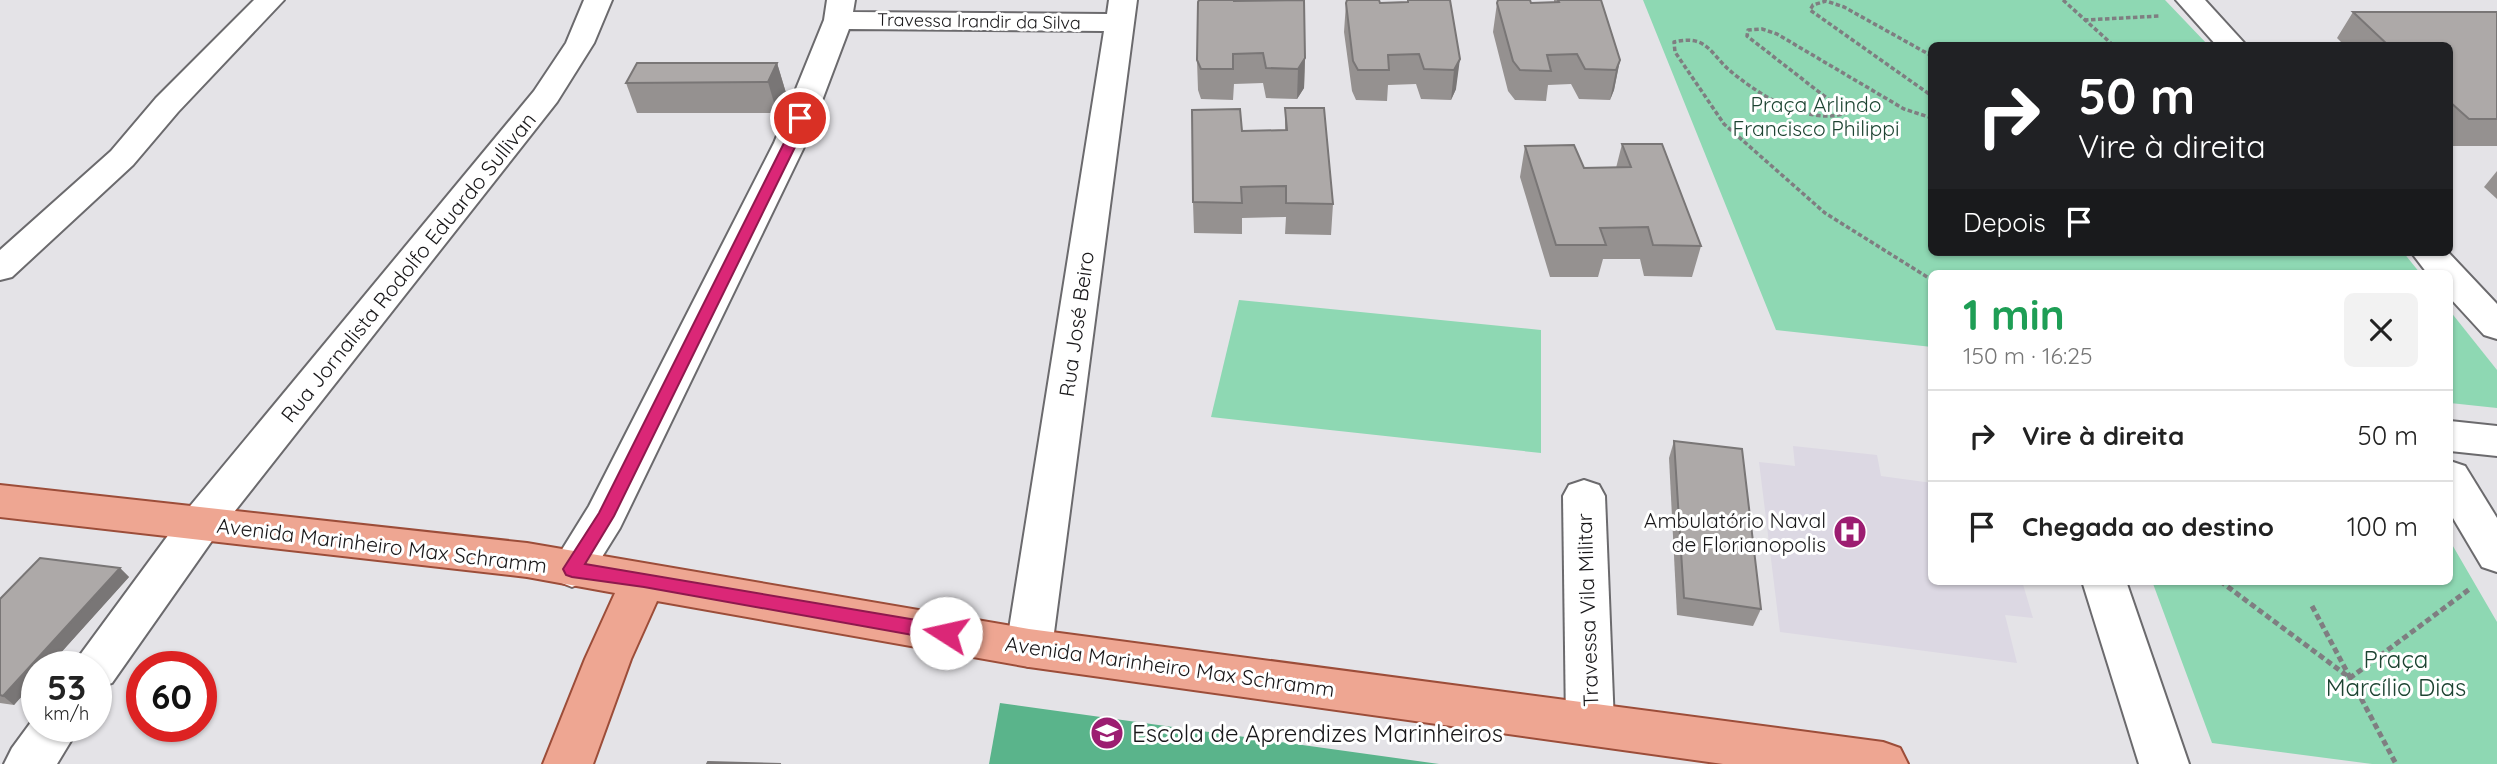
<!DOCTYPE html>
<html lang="pt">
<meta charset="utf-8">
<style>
:root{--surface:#fff;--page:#f2f2f2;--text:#222;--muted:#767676;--line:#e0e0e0}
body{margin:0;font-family:Quicksand,sans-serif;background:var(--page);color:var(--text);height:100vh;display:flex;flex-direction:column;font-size:26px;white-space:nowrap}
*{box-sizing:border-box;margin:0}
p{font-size:23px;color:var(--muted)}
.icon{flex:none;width:38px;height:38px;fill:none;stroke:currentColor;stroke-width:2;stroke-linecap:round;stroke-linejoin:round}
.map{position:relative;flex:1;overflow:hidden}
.panel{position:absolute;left:1928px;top:270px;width:525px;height:315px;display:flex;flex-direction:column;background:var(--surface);border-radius:10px;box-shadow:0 2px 5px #0004}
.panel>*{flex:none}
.guide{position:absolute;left:1928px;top:42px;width:525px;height:214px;border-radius:10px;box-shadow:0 2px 5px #0004;background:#202124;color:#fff;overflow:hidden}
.speed{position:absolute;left:21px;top:651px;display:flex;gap:14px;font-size:35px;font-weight:700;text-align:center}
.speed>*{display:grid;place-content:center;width:91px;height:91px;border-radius:50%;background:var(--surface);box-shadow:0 2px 5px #0004;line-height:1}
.speed small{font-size:18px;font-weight:400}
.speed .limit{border:10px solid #d22;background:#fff;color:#111}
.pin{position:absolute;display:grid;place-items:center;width:60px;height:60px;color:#fff;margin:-30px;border:4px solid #fff;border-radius:50%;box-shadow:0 2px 7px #0007}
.me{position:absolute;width:77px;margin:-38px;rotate:280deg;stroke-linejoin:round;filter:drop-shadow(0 0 5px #0008)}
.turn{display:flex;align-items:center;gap:24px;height:147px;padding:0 35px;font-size:32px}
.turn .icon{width:91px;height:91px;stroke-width:2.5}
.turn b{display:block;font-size:49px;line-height:60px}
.then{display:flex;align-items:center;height:66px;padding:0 35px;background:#0003;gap:14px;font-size:26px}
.round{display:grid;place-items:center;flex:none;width:74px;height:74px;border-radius:10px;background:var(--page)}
.summary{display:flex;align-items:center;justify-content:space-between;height:119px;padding:0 35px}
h1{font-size:42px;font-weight:700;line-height:52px;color:#1e9e55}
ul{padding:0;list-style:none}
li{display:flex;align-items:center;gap:21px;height:91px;padding:0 35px;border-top:2px solid var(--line)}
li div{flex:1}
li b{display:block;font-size:26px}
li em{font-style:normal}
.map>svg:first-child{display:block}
</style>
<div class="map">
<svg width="2497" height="764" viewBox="0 0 2497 764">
<rect width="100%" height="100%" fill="#e4e3e7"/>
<polygon fill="#dcd8e3" points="1793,446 1877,455 1881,476 1932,483 1932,581 2022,581 2033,618 2005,615 2017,663 1780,632 1759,462 1795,466"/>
<g fill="#8ed8b3">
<polygon points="1643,0 2165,0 2208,45 1932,46 1932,252 2403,252 2420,273 1932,273 1932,347 1776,330"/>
<polygon points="1239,300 1541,330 1541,453 1211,417"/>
<polygon points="2450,311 2497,370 2497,408 2450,403"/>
<polygon points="2450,541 2497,622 2497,764 2372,764 2212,743 2152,581 2450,581"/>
</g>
<polygon fill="#5ab48b" points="1000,703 1439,764 989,764"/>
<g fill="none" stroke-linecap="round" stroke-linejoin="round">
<defs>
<g id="minor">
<polygon points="254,0 284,0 178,112 133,165 12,277 0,280 0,250 111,151 156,98"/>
<polygon points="584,0 612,0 594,43 557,102 216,535 112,683 96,689 96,667 74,667 80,655 186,511 534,91 566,43"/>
<polygon points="827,0 855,0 853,12 1107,14 1109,0 1137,0 1052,648 1045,662 1029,667 1013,662 1006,648 1104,31 849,29 806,143 620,528 587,581 572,587 557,581 550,569 589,506 774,143 824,20"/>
<polygon points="2176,0 2205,0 2247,46 2217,46"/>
<polygon points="2411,252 2448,252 2497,304 2497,339 2484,335 2450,298 2450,273 2427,273"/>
<polygon points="2450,421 2497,426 2497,456 2450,451"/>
<polygon points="2450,461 2465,466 2497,518 2497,572 2482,567 2450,513"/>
<polygon points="1584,480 1599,485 1605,496 1614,724 1607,739 1590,745 1573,739 1566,724 1563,496 1569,485"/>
<polygon points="2082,581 2126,581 2189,764 2139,764"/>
<polygon points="37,714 37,726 80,726 57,764 4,764 12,748"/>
</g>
<polygon id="major" points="0,485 527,543 1029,629 1883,742 1900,748 1908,764 1723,764 1029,667 657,601 631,659 593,764 543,764 585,659 615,593 527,577 0,517"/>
</defs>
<use href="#minor" stroke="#6b6a6d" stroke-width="4"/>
<use href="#major" stroke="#9c4d39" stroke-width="4"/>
<g stroke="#7f7e81" stroke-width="3.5" stroke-dasharray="4.5 2.5" stroke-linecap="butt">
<polyline points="2063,0 2114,46"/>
<polyline points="2084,20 2160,16"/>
<polyline points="1932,56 1844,7 1826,1 1813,5 1810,10 1932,96"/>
<path d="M1932,118L1904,109L1777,34L1762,29L1748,30L1747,36L1846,113C1807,126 1757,94 1728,69C1719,61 1712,49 1701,43C1692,39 1683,40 1674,42L1675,52L1724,124L1825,213L1932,280"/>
</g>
<g stroke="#7f7e81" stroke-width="5" stroke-dasharray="6 3.5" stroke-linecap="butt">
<polyline points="2220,581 2350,678 2471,588"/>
<polyline points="2312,606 2396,764"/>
</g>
<use href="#minor" fill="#fff" fill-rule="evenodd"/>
<use href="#major" fill="#eea692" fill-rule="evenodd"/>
</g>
<g fill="#959190">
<polygon points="1407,0 1450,0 1456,89 1451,100 1421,99 1416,84 1388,85 1387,101 1356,100 1352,91 1344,32 1346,3 1407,2"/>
<polygon points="1554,0 1601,0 1620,60 1614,90 1610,100 1579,99 1571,84 1548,85 1546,101 1515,100 1508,91 1493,32 1497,3 1554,2"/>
<polygon points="1234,1 1305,58 1304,88 1297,99 1266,98 1263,83 1234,84 1233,100 1201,99 1198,90 1197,60"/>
<polygon points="2353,12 2497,12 2497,146 2450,146 2450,46 2345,46 2337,38"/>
<polygon points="777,63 786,93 777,113 637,113 626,83"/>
<polygon points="1285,108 1333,204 1331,235 1285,234 1286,217 1242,218 1242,234 1194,233 1193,202 1242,131 1285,130"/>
<polygon points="1622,144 1701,246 1692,277 1644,276 1640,259 1603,259 1598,277 1550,277 1520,177 1525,146 1584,168 1616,168"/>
<polygon points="2497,171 2497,199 2484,187"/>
<polygon points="1674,441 1761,609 1753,626 1677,615 1669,458"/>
<polygon points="120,568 129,577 48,667 37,667 37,679 14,705 0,703 0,599"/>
</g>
<g fill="#797676">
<polygon points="1305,58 1304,88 1297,99 1298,69"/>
<polygon points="1460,59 1456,89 1451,100 1454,70"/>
<polygon points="1620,60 1614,90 1610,100 1616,70"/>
<polygon points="777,63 786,93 777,113 768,82"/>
<polygon points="120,568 129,577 48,667 37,667 37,679 14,705 3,696"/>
</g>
<g fill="#ada9a8" stroke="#797676" stroke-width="2">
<polygon points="1199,0 1234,0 1234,1 1304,0 1305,58 1298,69 1266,68 1263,53 1233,54 1233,69 1201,69 1197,60 1198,2"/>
<polygon points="1347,0 1379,0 1380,3 1408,2 1408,0 1450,0 1460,59 1454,70 1424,69 1419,54 1388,55 1389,70 1358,70 1353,61 1346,3"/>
<polygon points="1498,0 1530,0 1531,3 1559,2 1558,0 1601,0 1620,60 1616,70 1585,69 1577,54 1547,55 1551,71 1520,70 1513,61 1497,3"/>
<polygon points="2353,12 2497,12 2497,119 2469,119 2450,102 2450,46 2389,46"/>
<polygon points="637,63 777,63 768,82 626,83"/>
<polygon points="1285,108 1324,108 1333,204 1286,203 1286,186 1241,187 1242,203 1193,202 1192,110 1240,109 1242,131 1287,130"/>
<polygon points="1622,144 1662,144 1701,246 1653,245 1648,227 1600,228 1606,245 1556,245 1525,146 1574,145 1584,168 1631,167"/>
<polygon points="1674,441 1742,449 1761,609 1684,598"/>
<polygon points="40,558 120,568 3,696 0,695 0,599"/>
<polygon points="708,762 781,764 707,764"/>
</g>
<polygon fill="#db2777" stroke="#8e194d" stroke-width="2" points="800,114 806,118 797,143 614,516 585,564 946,625 953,627 956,633 953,639 946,641 644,587 572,577 566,575 563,569 599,513 784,143 793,118"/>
<defs>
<symbol id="hospital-disc" viewBox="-11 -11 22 22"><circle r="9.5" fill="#9c1d71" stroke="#fff"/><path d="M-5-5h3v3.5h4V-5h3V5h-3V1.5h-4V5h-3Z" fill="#fff"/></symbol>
<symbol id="university-disc" viewBox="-11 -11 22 22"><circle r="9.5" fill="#9c1d71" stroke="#fff"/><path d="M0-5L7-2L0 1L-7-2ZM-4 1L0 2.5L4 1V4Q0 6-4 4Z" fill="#fff"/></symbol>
</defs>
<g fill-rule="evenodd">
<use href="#hospital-disc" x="1831" y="513" width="38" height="38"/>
<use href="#university-disc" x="1088" y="714" width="38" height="38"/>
</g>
<g text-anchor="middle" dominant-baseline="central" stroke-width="6" stroke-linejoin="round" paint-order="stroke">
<g font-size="18" fill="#181719" stroke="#fff">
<text transform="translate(979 21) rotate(1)">Travessa Irandir da Silva</text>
</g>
<g font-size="21" fill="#1d4432" stroke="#fff">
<text x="1816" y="104">Praça Arlindo<tspan x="1816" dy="24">Francisco Philippi</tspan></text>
</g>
<g font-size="21" fill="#181719" stroke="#fff">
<text transform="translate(408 267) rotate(-51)">Rua Jornalista Rodolfo Eduardo Sullivan</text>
<text transform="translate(1076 324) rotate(-82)">Rua José Beiro</text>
<text transform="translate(382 545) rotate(7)">Avenida Marinheiro Max Schramm</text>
<text transform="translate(1587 610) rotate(-92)">Travessa Vila Militar</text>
<text transform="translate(1170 666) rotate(8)">Avenida Marinheiro Max Schramm</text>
</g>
<g font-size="21" fill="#181719" stroke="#fff" text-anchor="end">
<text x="1826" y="520">Ambulatório Naval<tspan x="1826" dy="24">de Florianopolis</tspan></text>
</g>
<g font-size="24" fill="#1d4432" stroke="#fff">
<text x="2396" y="659">Praça<tspan x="2396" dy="28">Marcílio Dias</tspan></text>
</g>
<g font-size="24" fill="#181719" stroke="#fff" text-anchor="start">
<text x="1132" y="733">Escola de Aprendizes Marinheiros</text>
</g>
</g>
</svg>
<div class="speed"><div>53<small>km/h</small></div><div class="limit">60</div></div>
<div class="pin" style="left:800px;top:118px;background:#d93025"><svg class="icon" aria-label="arrive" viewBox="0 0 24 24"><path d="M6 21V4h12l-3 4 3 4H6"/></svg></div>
<svg class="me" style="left:946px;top:633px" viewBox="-20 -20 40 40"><circle r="19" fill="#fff"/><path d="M0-13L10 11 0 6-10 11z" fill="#db2777"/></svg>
<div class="guide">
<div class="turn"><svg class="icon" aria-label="right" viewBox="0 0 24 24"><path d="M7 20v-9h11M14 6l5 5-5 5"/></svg><div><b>50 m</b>Vire à direita</div></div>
<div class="then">Depois<svg class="icon" aria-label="arrive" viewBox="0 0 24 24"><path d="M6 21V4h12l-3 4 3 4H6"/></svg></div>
</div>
<section class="panel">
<div class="summary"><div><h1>1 min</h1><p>150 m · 16:25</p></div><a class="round"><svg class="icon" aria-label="close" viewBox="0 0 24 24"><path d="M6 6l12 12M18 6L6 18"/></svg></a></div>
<ul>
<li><svg class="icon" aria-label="right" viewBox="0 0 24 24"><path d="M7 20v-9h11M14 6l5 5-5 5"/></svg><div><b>Vire à direita</b></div><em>50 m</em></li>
<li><svg class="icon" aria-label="arrive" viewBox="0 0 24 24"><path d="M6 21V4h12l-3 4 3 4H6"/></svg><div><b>Chegada ao destino</b></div><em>100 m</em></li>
</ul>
</section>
</div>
